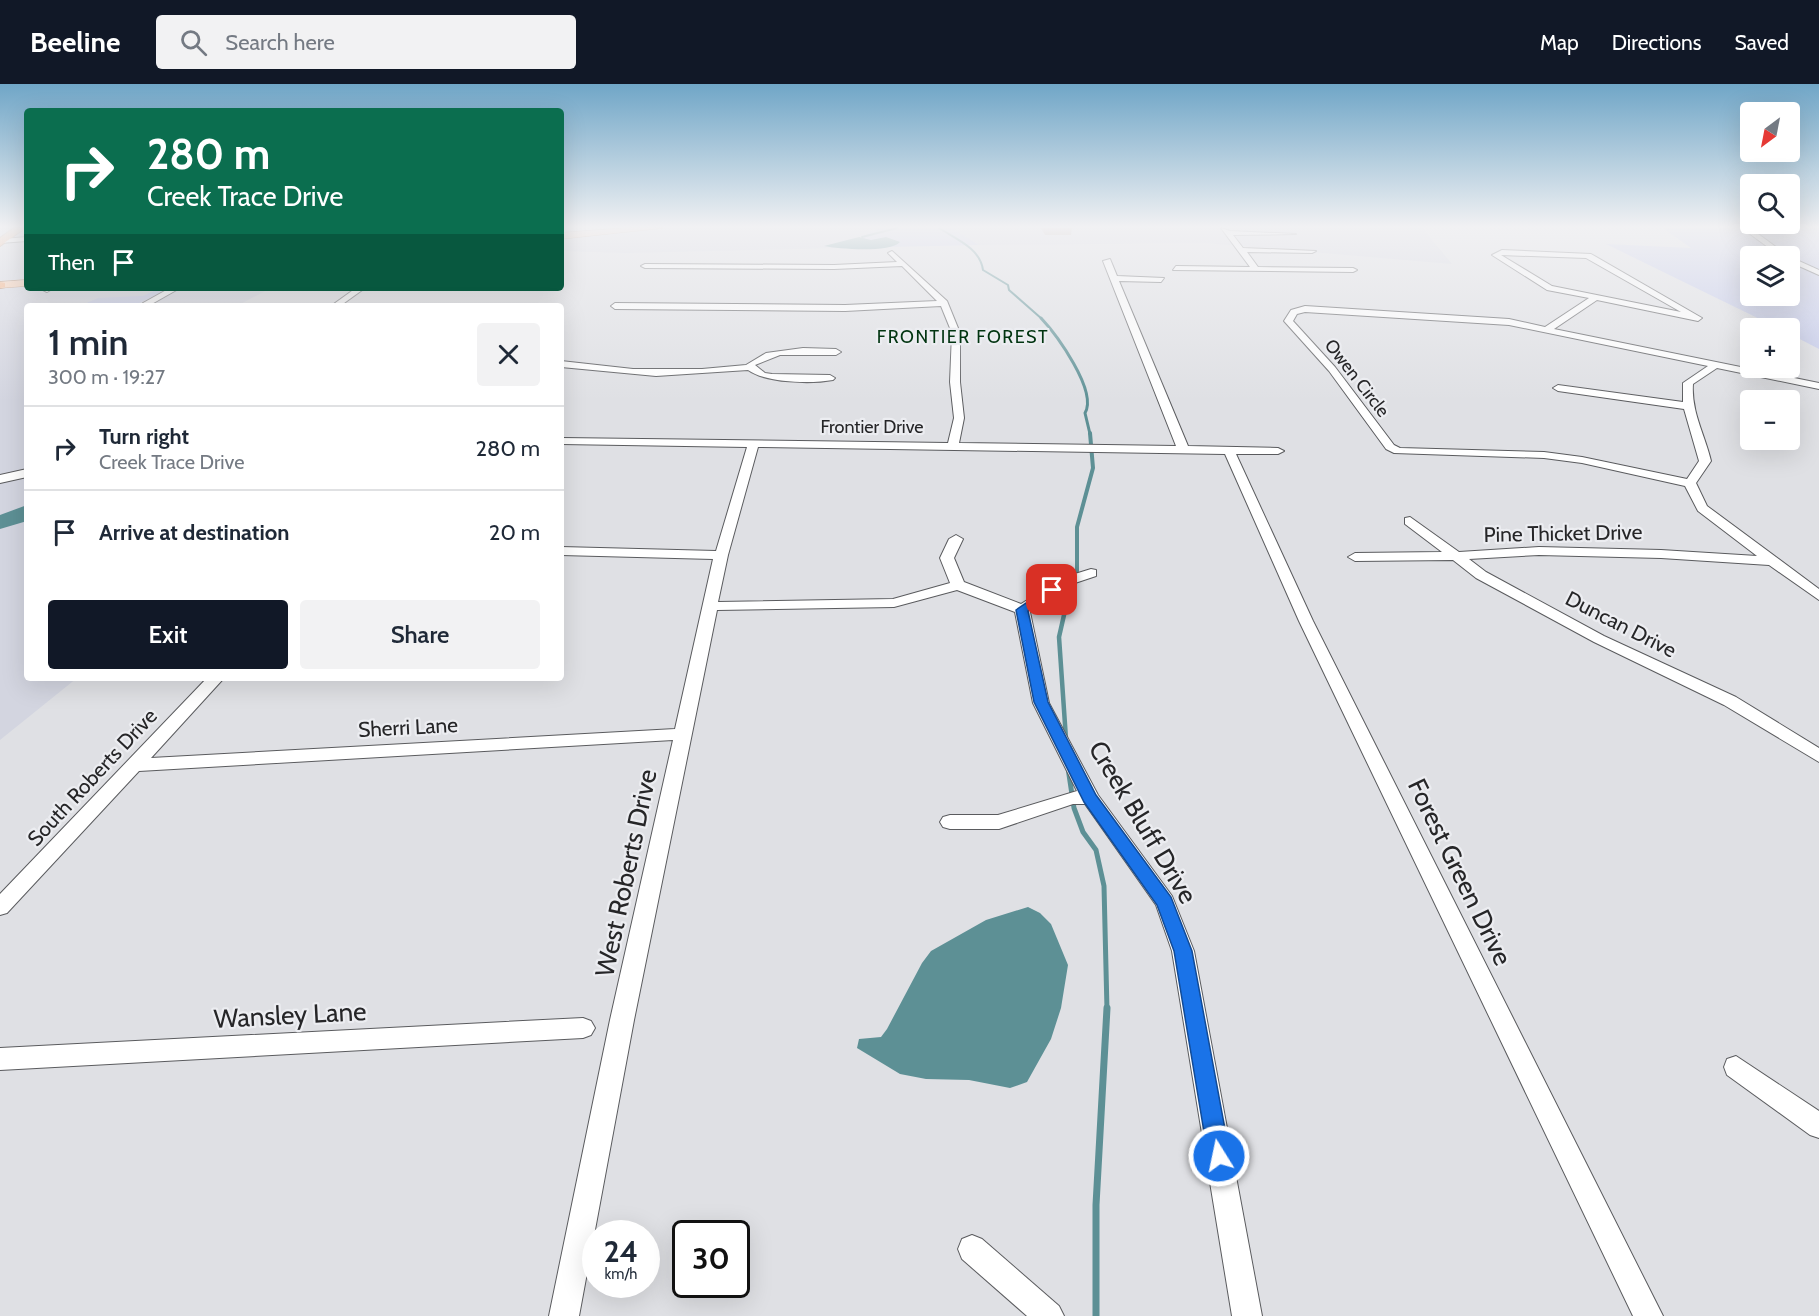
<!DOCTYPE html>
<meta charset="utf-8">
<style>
:root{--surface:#fff;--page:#f2f2f3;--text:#1f2937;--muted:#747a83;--line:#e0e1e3;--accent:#111827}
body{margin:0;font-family:Cabin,sans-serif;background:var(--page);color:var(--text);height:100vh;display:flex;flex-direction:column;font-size:22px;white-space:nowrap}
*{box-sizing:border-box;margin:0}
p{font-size:20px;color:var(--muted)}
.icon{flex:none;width:33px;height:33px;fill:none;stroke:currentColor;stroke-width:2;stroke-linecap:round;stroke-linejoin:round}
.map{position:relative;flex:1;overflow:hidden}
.drawer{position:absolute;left:24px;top:219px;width:540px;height:378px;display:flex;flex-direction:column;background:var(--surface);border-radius:6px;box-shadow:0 6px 24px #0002}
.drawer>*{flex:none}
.banner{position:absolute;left:24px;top:24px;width:540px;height:183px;border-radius:6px;box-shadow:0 6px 24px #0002;background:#0b6e4f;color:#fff;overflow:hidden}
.needle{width:39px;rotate:212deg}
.fabs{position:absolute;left:1740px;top:18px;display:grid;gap:12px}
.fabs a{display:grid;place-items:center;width:60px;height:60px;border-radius:6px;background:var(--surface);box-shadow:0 6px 24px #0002;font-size:30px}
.speed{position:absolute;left:582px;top:1136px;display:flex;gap:12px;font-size:30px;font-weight:700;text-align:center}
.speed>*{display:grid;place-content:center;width:78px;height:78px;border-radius:50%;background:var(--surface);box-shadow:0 6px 24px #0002;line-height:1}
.speed small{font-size:15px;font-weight:400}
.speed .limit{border:3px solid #111;border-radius:9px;background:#fff;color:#111}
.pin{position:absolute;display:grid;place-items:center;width:51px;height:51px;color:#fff;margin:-26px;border-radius:12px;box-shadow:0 3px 9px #0006}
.me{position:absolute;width:66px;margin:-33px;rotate:350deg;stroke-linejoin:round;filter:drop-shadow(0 0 4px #0008)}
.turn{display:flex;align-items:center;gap:21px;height:126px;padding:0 24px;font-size:27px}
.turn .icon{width:78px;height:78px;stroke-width:2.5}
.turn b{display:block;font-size:42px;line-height:51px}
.then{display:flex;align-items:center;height:57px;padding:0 24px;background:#0003;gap:12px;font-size:22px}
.round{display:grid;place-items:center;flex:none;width:63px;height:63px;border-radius:6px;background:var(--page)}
.headline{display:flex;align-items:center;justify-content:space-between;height:102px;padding:0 24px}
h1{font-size:36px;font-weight:600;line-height:45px}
.cta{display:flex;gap:12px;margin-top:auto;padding:12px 24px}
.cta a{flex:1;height:69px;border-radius:6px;background:var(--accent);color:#fff;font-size:24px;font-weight:600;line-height:69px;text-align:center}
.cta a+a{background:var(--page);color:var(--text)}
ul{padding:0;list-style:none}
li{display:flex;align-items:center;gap:18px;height:84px;padding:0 24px;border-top:2px solid var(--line)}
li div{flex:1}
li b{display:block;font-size:22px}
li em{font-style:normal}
header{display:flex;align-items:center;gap:36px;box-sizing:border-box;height:84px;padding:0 30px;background:var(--accent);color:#fff}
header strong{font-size:28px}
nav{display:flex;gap:33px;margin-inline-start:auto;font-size:21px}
.search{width:420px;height:54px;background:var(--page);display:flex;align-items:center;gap:15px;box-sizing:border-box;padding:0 21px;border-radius:6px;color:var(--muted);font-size:22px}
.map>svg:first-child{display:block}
</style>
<header>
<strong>Beeline</strong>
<div class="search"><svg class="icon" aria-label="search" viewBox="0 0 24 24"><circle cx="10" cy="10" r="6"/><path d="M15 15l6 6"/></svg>Search here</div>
<nav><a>Map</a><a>Directions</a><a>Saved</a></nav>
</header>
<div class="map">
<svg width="1819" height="1232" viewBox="0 0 1819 1232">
<rect width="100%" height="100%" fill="#dfe0e4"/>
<g fill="#d3d5e0">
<polygon points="0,144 27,144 27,204 370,204 363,208 267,206 237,222 27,222 27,594 77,594 0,656"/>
<polygon points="652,144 878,144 840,164 626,169 561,167 561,152"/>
<polygon points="952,144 1422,144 1452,180 1205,159 979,161"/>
</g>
<g fill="#c4caeb" fill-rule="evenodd">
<polygon points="878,144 952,144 979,161 840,164"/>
<path d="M1663,144H1819V265L1790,250V244H1778L1606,160L1691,164ZM1750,172H1790V212H1750Z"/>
<polygon points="160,204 170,204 133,222 80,222 98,214 143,212"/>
</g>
<g fill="#5d9095">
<path d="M859,153L871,156L886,153L900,158C890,169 839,165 824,162Z"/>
<polygon points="27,421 27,437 0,445 0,431"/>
<polygon points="1028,823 1040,829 1051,840 1068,881 1061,924 1051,955 1027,998 1010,1004 969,996 926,995 900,990 857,964 859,955 881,953 887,945 922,879 931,867 986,836"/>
</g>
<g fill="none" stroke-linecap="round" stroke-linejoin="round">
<g stroke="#5d9095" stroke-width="2">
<path d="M939,144C956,155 980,164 983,186L1008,201L1009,206L1042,235"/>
<polyline points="862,153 897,144"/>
</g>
<path stroke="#5d9095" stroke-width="3" d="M1041,234C1056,250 1098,307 1085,329L1090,350"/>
<polyline stroke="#5d9095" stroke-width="4" points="1072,498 1077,487 1077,443 1093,384 1090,349"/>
<polyline stroke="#5d9095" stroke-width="4.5" points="1066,655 1059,553 1072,496"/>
<polyline stroke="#5d9095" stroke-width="5" points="1068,684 1074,724 1083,748 1096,766 1104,802 1107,926"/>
<polyline stroke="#5d9095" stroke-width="7" points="1096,1232 1096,1121 1107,924"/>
<defs>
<g id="minor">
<polygon points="1221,144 1230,147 1296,150 1233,151 1243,164 1316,167 1312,169 1247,168 1258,183 1353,184 1357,186 1353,188 1173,186 1176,182 1250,183"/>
<polygon points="1742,144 1750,144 1788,172 1780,172"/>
<polygon points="27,153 27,157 0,159 2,155"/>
<path d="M1502,166L1591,170L1702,234L1698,237L1597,216L1554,245L1819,299V305L1717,284L1693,300C1691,328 1705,351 1711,377L1696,399L1707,422L1819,505V516L1769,481L1661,474L1539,471L1469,475L1486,488L1604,552L1736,613L1819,664V678L1724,621L1594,558L1476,494L1453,476L1355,477L1348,473L1355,469L1442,468L1405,440V434L1410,433L1459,468L1539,463L1661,466L1757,472L1698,427L1685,402L1582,379L1544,374L1394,369L1386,365L1329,287L1284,237L1291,226L1305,222L1509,235L1545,243L1589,214L1547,206L1492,171ZM1501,171L1586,174L1681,228L1552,202ZM1305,228L1509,241L1708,282L1683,299V318L1558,301L1553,304L1558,307L1684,325L1699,377L1687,395L1582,373L1544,368L1400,364L1394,361L1335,283L1293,237L1297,230Z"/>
<polygon points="892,167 947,217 960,249 960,298 964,334 959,359 1176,362 1103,177 1110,175 1117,192 1164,194 1161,198 1119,197 1188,362 1278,364 1284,367 1278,370 1236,370 1313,537 1663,1232 1633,1232 1299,537 1225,370 758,363 728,471 718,518 893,515 950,499 940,474 949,455 956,451 963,455 954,474 964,498 1021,520 1062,494 1091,485 1096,486 1096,492 1072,500 1030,528 1049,619 1098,711 1172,812 1194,867 1262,1232 1232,1232 1172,867 1156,821 1085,720 1073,720 999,745 950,745 943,743 940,738 943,733 950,731 998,731 1077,707 1033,619 1015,528 957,506 894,523 717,526 634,936 579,1232 549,1232 610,936 673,656 139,687 7,829 0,831 0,810 207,594 224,594 151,674 675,645 713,475 561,471 561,463 716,467 747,363 561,360 561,354 948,359 954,334 950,298 952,249 941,222 845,227 615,225 611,222 615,219 845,221 937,217 902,182 834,185 645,184 641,182 645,180 834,181 897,178 888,169"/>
<polygon points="1790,173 1819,186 1819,191 1790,178"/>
<polygon points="45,204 54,204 47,208 43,206"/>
<polygon points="170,204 180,204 150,221 143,219"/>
<polygon points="356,204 365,204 340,222 331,222"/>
<path d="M803,264L836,265L841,268L836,271H780L755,281L765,289L772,290L830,291L835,294L833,296C811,300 766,299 748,286L656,292L561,283V277L633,285H702L746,281L766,269Z"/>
<polygon points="27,385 27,393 0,399 0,391"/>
<polygon points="583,934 591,937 595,944 591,951 583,954 0,986 0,964"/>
<polygon points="1736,972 1819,1027 1819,1054 1810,1051 1727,991 1724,983 1727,975"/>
<polygon points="972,1151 982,1155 1059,1222 1064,1232 1027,1232 962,1175 958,1165 962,1155"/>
</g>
<g id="major">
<polygon points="625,144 663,144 561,155 561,149"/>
<polygon points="27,196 27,202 0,204 0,198"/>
</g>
<g id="highway">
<polygon points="14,144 25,144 0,162 0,154"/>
<polygon points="0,198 5,199 5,203 0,204"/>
</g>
</defs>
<use href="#minor" stroke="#5a5b5e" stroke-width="2"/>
<use href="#major" stroke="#ad7750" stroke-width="1"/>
<use href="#highway" stroke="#ad7750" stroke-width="2"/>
<use href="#minor" fill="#fff" fill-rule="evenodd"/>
<use href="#major" fill="#fac7a3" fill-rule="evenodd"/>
<use href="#highway" fill="#f6a266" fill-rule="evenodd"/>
</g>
<polygon fill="#ab8a78" points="1041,144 1072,144 1071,151 1045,151"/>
<linearGradient id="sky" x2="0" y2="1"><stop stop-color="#70a6c7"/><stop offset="0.45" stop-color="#f1f1f3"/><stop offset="1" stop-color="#f1f1f3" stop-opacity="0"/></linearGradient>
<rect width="1819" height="317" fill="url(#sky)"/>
<polygon fill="#1a73e8" stroke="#114b97" stroke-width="1.5" points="1048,504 1058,506 1028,527 1048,618 1096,711 1171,813 1192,867 1230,1072 1227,1080 1219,1083 1212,1080 1208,1072 1174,867 1157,821 1084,718 1034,618 1016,526"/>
<g text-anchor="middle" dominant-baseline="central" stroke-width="4.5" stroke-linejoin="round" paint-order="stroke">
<g font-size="18" letter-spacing="1.5" fill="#023511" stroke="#ecedf1">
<text x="963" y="253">FRONTIER FOREST</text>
</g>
<g font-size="18" fill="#262628" stroke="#ecedf1">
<text transform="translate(1357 294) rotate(52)">Owen Circle</text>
<text x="872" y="343">Frontier Drive</text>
</g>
<g font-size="21" fill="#262628" stroke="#ecedf1">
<text transform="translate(1563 449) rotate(-1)">Pine Thicket Drive</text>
<text transform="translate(1621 540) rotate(27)">Duncan Drive</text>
<text transform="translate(408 643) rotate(-3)">Sherri Lane</text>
<text transform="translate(92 693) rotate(-47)">South Roberts Drive</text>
</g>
<g font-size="26" fill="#262628" stroke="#ecedf1">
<text transform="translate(1143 738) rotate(59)">Creek Bluff Drive</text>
<text transform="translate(1460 788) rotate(64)">Forest Green Drive</text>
<text transform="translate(626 789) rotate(-78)">West Roberts Drive</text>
<text transform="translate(290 931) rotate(-3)">Wansley Lane</text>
</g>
</g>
</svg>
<div class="fabs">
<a><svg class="needle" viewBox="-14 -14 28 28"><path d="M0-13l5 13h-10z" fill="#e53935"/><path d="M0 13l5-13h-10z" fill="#747a83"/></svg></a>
<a><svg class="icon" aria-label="search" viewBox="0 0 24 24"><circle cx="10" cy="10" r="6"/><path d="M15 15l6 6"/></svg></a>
<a><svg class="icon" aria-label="layers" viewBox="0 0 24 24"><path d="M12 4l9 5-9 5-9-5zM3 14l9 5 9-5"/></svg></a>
<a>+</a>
<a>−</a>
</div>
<div class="speed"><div>24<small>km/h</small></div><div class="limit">30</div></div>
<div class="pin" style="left:1052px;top:506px;background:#d93025"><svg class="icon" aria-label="arrive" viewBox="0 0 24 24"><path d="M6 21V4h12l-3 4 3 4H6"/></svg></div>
<svg class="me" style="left:1219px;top:1072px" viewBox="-20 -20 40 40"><circle r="17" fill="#1a73e8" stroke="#fff" stroke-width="3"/><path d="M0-11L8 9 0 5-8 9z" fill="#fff"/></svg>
<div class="banner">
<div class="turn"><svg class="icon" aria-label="right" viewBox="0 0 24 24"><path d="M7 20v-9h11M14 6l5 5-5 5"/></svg><div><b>280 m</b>Creek Trace Drive</div></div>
<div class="then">Then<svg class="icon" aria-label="arrive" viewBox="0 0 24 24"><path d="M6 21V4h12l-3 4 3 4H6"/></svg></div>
</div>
<section class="drawer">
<div class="headline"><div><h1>1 min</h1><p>300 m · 19:27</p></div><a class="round"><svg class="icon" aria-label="close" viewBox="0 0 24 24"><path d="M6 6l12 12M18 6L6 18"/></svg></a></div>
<ul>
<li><svg class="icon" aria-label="right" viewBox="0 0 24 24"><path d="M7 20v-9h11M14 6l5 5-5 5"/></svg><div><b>Turn right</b><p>Creek Trace Drive</p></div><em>280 m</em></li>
<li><svg class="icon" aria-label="arrive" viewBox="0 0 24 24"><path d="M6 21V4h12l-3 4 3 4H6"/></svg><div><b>Arrive at destination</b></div><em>20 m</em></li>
</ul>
<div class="cta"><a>Exit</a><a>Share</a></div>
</section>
</div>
